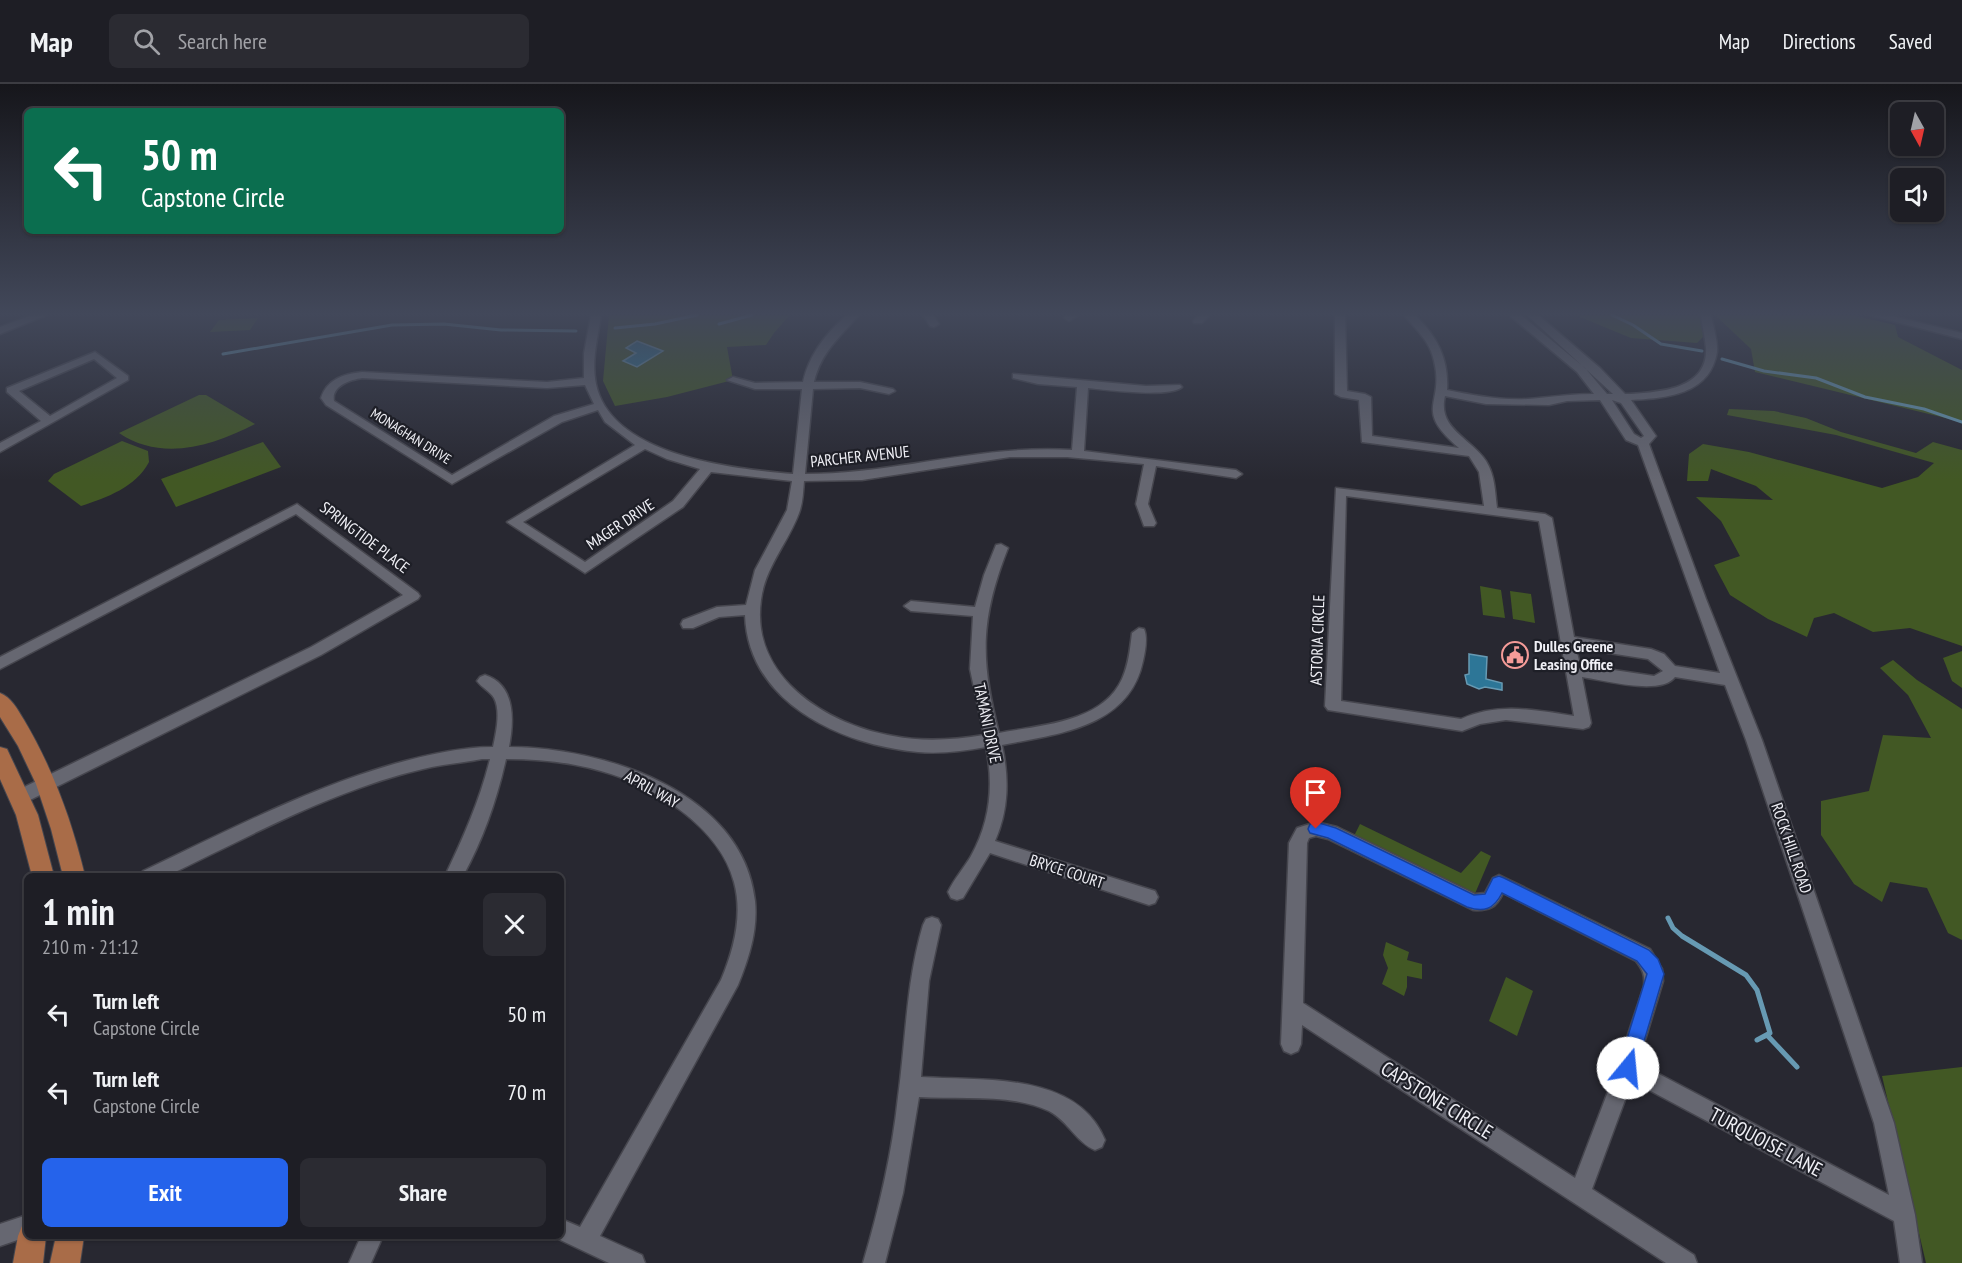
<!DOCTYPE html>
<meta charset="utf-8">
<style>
:root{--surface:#1e1e25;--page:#2b2b32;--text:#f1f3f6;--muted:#a1a2a7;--line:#3c3c42;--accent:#2563eb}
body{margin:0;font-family:"PT Sans Narrow",sans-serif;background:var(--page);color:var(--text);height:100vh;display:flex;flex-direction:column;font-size:22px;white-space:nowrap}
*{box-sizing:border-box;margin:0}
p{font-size:20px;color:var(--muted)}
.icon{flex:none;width:33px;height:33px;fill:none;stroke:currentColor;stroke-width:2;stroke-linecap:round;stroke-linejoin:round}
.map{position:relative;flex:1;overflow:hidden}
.panel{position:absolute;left:24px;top:789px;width:540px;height:366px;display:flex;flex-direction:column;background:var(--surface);border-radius:9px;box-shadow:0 2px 4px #0004,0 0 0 2px var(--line)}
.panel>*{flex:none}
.guide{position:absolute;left:24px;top:24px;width:540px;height:126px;border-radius:9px;box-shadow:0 2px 4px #0004,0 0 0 2px var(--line);background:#0b6e4f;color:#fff;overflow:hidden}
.needle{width:39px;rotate:172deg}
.buttons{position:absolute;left:1890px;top:18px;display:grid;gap:12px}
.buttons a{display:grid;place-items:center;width:54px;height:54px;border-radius:9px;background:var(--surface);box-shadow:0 2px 4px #0004,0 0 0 2px var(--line);font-size:30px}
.pin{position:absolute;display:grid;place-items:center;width:51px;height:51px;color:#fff;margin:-62px -26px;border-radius:50% 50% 50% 0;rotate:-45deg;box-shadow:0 0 6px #0007}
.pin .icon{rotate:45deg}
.me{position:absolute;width:66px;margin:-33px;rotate:17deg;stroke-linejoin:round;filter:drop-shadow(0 0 4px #0008)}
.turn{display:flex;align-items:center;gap:21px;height:126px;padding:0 18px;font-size:27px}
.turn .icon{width:78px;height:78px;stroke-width:2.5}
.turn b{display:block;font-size:42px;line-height:51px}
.round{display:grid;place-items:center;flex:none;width:63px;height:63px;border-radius:9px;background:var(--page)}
.head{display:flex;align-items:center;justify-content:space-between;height:102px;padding:0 18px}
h1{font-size:36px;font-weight:700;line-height:45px}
.primary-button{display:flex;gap:12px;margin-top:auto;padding:12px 18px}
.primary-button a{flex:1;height:69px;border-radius:9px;background:var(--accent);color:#fff;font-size:24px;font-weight:700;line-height:69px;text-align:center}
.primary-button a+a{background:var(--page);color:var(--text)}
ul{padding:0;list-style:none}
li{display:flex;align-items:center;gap:18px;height:78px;padding:0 18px}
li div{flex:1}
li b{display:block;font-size:22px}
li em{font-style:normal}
header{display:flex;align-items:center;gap:36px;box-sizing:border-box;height:84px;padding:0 30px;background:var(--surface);border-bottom:2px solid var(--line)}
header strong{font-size:28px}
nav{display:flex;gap:33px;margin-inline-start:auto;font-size:21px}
.search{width:420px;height:54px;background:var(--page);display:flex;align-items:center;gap:15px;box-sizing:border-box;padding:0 21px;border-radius:9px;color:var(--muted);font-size:22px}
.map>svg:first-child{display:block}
</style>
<header>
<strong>Map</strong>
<div class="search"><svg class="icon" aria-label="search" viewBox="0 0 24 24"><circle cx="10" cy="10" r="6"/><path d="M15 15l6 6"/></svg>Search here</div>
<nav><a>Map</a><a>Directions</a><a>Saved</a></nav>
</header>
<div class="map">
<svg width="1962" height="1179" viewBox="0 0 1962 1179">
<rect width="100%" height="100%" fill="#282831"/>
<g fill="#425824">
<polygon points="609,231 790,231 774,249 766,261 727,263 733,296 667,313 615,322 603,297"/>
<polygon points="1575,231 1699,231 1704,252 1697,259 1631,254"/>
<polygon points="1715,231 1852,231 1895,241 1898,253 1962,286 1962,338 1755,288 1751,265"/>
<polygon points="258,234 250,246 210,248 219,236"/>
<path d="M199,311H206L255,340C212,362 162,378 119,349Z"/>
<polygon points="1729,325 1774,327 1806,334 1841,348 1916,369 1933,358 1962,366 1962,562 1910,544 1873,548 1834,529 1814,534 1807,553 1768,535 1730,511 1714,481 1740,472 1721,437 1696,413 1773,416 1756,402 1711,385 1708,397 1687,397 1689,370 1703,360 1749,368 1882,404 1918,393 1934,379 1836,351 1727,331"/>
<path d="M122,357L148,367L149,378C136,403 106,414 81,422L48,397L54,390Z"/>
<polygon points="263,358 281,383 176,423 161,395"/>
<polygon points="1480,502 1501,506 1505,534 1483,531"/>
<polygon points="1510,507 1531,510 1535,539 1513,535"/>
<polygon points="1962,567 1962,604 1952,597 1943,574"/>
<polygon points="1893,576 1917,596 1962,625 1962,856 1948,849 1927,804 1890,798 1882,818 1854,800 1821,751 1821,717 1869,707 1883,651 1931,654 1908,611 1880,584"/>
<polygon points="1360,740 1461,789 1481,767 1491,772 1474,812 1354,752"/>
<polygon points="1386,858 1409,868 1407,876 1422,880 1422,895 1407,892 1407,903 1404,912 1382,900 1388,884 1383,871"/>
<polygon points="1506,893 1533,907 1517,952 1489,937"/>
<polygon points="1962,983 1962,1179 1926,1179 1882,992"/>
</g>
<g fill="#2d7697" stroke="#679ab3" stroke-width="1.5">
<polygon points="637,257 663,267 637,283 623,277 636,269 626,264"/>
<polygon points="1469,570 1487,573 1486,595 1502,599 1502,606 1485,603 1479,605 1467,600 1465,591 1469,590"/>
</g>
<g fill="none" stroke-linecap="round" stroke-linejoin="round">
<g stroke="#679ab3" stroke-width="3">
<polyline points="1612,231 1633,241 1661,260 1702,267"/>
<polyline points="719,240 752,231"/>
<polyline points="615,244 655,240 697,231"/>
<polyline points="223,270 392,241 444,240 501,246 576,247"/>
<polyline points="1722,275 1764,287 1816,294 1865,313 1924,325 1962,338"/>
</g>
<polyline stroke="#679ab3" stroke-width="5" points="1668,834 1673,844 1682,852 1746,891 1757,906 1770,949 1757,956 1767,951 1797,983"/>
<defs>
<g id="minor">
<polygon points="32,231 47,231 0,250 0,243"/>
<path d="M591,231H601C598,253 591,277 596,300C611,372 734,385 793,390L802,305H755L727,296L733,293L755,299L803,298C809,271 826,249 847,231H859C840,253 821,268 814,298H860L893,305L895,307L889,310L860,304L813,305L805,390C896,390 982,360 1072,366L1077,303L1038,300L1013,294V290L1146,302L1180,301L1182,303C1169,314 1107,306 1088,304L1084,367L1236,386L1242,390L1236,394L1156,382L1148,420L1156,439L1154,442H1144L1136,420L1144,380L1067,373H1010L862,396L804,397C803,408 803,419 799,429C788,459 765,483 761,516C750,593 827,641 893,652C923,658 953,656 984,651L970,585L973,532L911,527L904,522L911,517L975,523L984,491L996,461L1001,460L1008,464C980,535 980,576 999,649C1040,641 1102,639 1122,595C1129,580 1130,564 1132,549L1139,544L1144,545C1148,554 1145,568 1143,577C1129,644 1057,650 1002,661C1009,694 1009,725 995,757L1155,807L1158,813L1155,819L1149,821L990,769L963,814L957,816L951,814L948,808C954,795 964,784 971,772C990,738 994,702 986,663C964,667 941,670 918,668C841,661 748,619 745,531L719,533L693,544H683L681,540L683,536L717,523L746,521L755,486L787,426L792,397L711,388L683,423L585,489L507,438L635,361L605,338L598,326L562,338L452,400L326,321L321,314C327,295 344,290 362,288L547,298L584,294V269ZM362,294L547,304L585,301L594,320L554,332L452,391L334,317C331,302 350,296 362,294ZM645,365L667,375L700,385L673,417L585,478L523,438Z"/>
<polygon points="923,231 933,231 939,240 934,243 930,242"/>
<polygon points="1066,231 1079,231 1069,237 1064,234"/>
<polygon points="1199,231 1210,231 1202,239 1194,239 1193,237"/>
<path d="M1335,231H1345L1347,307L1365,310L1371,313L1372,352L1459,364C1412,324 1445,321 1434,277C1430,257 1416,246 1404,231H1415C1437,252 1449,275 1447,306C1477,312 1508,318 1539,314C1558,312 1575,310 1594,310L1577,288L1509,231H1521L1585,284L1607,310H1613L1527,231H1538L1600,284L1625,310H1629C1658,308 1708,306 1706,264C1705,253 1702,242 1701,231H1711C1713,242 1718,257 1717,268C1710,311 1666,314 1631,316L1656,352L1649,360L1706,515L1762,656L1894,1039L1915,1131L1922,1179H1900L1894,1137L1632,997L1592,1105L1694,1171L1697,1179H1666L1302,941L1301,960L1298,967L1291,970L1284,967L1281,960L1289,759L1297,744L1316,738L1337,743L1475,810L1485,809L1493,794L1499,791L1505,794L1650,865L1662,885L1663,897L1638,979L1889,1111L1874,1039L1746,656L1725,601L1675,593C1661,612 1603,596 1582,593L1591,639L1589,643L1583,645L1506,636L1480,640L1462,647L1328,626L1325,622L1336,404L1484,422L1479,388L1469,372L1362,358L1359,316L1341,313L1335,310ZM1445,312L1486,320L1549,321L1567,317L1600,316L1626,356L1638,361L1720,589L1675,582L1664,570L1651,565L1574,553L1552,434L1545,430L1497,424C1495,408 1495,391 1486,377C1471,354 1437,345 1445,312ZM1612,316L1621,319L1644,352L1641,354L1634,350ZM1346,412L1539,437L1574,632C1535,626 1498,618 1461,635L1341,617ZM1576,564L1648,575L1663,587L1654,592L1580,581ZM1316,752L1328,755L1473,826C1489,827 1496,824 1503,809L1636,877C1643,886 1645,891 1644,902L1617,984L1575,1094L1303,919L1307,759L1309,754Z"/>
<polygon points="1869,231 1888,231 1962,249 1962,255"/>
<path d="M95,268L128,292V296L0,368V359L41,337L7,308V304ZM94,275L117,294L50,332L19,307Z"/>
<polygon points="297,420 418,509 420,512 418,515 321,571 26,718 20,720 14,718 12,713 14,708 311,563 403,511 296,430 0,585 0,573"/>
<path d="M485,591C516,601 514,637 509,663C602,663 743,707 755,817C758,846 749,874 738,901L600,1152L642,1171L645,1179H609L552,1152H561V1135L580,1143L721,896C734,865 743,831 734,798C720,743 653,701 601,687C570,678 538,675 506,675C497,715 483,756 463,792H445C463,754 480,716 490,675H482C462,679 442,680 423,685C333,706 250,752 167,792H140L143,787C225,748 307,705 394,680C426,671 460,663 493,663C496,649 501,627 494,614C490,607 482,604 477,597L480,593Z"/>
<path d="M932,833L938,835L941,841L929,897L921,993C981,997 1077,987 1105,1056L1102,1063L1095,1066C1077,1059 1068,1037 1049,1027C1010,1009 961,1016 919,1013L903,1109L885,1179H863C879,1125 892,1070 898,1013C906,955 906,898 923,841L926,835Z"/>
<polygon points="27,1131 27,1152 29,1152 0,1162 0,1140"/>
<polygon points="361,1152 383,1152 371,1179 349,1179"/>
</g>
<g id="major">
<path d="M0,609C11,613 18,626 24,636C53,685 72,737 85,792H63L51,745L36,700L18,662L0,633Z"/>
<polygon points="0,663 7,665 38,731 54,792 32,792 16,731 0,695"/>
<polygon points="27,1140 27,1152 46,1152 43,1179 13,1179 18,1152 22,1142"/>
<polygon points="56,1152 84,1152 80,1179 50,1179"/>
</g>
</defs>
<use href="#minor" stroke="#46464e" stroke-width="3"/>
<use href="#major" stroke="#46464e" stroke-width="2"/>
<use href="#minor" fill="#666771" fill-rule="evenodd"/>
<use href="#major" fill="#a96c48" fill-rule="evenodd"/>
</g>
<linearGradient id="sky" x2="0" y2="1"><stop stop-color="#16161b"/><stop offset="0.58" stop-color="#42485a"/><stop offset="1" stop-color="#42485a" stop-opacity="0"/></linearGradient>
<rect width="1962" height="396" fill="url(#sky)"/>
<path fill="#2563eb" stroke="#184099" stroke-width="1.5" d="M1316,738L1336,744L1474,811L1485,810L1493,794L1499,792L1504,794L1649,866L1658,875L1664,890L1634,991L1628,993L1621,991L1618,984L1647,890L1637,877L1502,809C1494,825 1484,829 1467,823L1328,754L1310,749L1308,745L1310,740Z"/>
<defs>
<symbol id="civic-ring" viewBox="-11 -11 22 22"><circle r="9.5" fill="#1e1f27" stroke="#f59b98" stroke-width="1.5"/><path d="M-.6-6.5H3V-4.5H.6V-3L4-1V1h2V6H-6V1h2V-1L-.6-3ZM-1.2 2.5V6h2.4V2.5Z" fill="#f59b98"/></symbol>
</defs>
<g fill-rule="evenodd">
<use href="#civic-ring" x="1500" y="556" width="30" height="30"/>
</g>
<g text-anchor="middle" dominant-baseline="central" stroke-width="4.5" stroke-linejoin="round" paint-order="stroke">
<g font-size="14" fill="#efeff5" stroke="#1e1f27">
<text transform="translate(411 352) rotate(32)">MONAGHAN DRIVE</text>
</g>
<g font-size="16" fill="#efeff5" stroke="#1e1f27">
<text transform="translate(860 372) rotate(-6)">PARCHER AVENUE</text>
<text transform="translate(620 440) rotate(-34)">MAGER DRIVE</text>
<text transform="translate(365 453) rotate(37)">SPRINGTIDE PLACE</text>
<text transform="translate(1317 556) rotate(-88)">ASTORIA CIRCLE</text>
<text transform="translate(988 639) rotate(78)">TAMANI DRIVE</text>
<text transform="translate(652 705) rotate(29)">APRIL WAY</text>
<text transform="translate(1792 764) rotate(71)">ROCK HILL ROAD</text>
<text transform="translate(1067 787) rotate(18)">BRYCE COURT</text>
</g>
<g font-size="16" font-weight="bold" fill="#efeff5" stroke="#1e1f27" text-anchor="start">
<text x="1534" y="562">Dulles Greene<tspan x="1534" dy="18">Leasing Office</tspan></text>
</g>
<g font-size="20" fill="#efeff5" stroke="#1e1f27">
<text transform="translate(1437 1016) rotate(32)">CAPSTONE CIRCLE</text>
<text transform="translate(1766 1058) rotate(28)">TURQUOISE LANE</text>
</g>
</g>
</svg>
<div class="buttons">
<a><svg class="needle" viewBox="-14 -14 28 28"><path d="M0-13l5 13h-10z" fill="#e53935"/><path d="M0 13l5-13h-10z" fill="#a1a2a7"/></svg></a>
<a><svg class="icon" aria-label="sound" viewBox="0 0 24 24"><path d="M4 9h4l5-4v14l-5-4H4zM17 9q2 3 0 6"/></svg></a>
</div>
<div class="pin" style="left:1316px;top:745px;background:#d93025"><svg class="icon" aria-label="arrive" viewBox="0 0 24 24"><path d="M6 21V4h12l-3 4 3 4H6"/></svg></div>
<svg class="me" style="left:1628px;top:984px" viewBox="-20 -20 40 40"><circle r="19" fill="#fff"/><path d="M0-13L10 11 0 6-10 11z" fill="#2563eb"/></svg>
<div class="guide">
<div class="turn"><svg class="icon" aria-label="left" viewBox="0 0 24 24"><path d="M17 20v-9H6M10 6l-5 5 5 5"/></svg><div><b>50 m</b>Capstone Circle</div></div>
</div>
<section class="panel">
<div class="head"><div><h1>1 min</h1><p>210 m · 21:12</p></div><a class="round"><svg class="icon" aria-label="close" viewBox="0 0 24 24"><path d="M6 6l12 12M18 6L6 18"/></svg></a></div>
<ul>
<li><svg class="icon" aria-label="left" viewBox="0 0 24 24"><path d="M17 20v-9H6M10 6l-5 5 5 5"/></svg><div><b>Turn left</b><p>Capstone Circle</p></div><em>50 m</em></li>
<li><svg class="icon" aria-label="left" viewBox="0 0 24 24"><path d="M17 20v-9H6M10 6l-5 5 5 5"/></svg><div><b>Turn left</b><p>Capstone Circle</p></div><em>70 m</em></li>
</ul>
<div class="primary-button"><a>Exit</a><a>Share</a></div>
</section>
</div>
